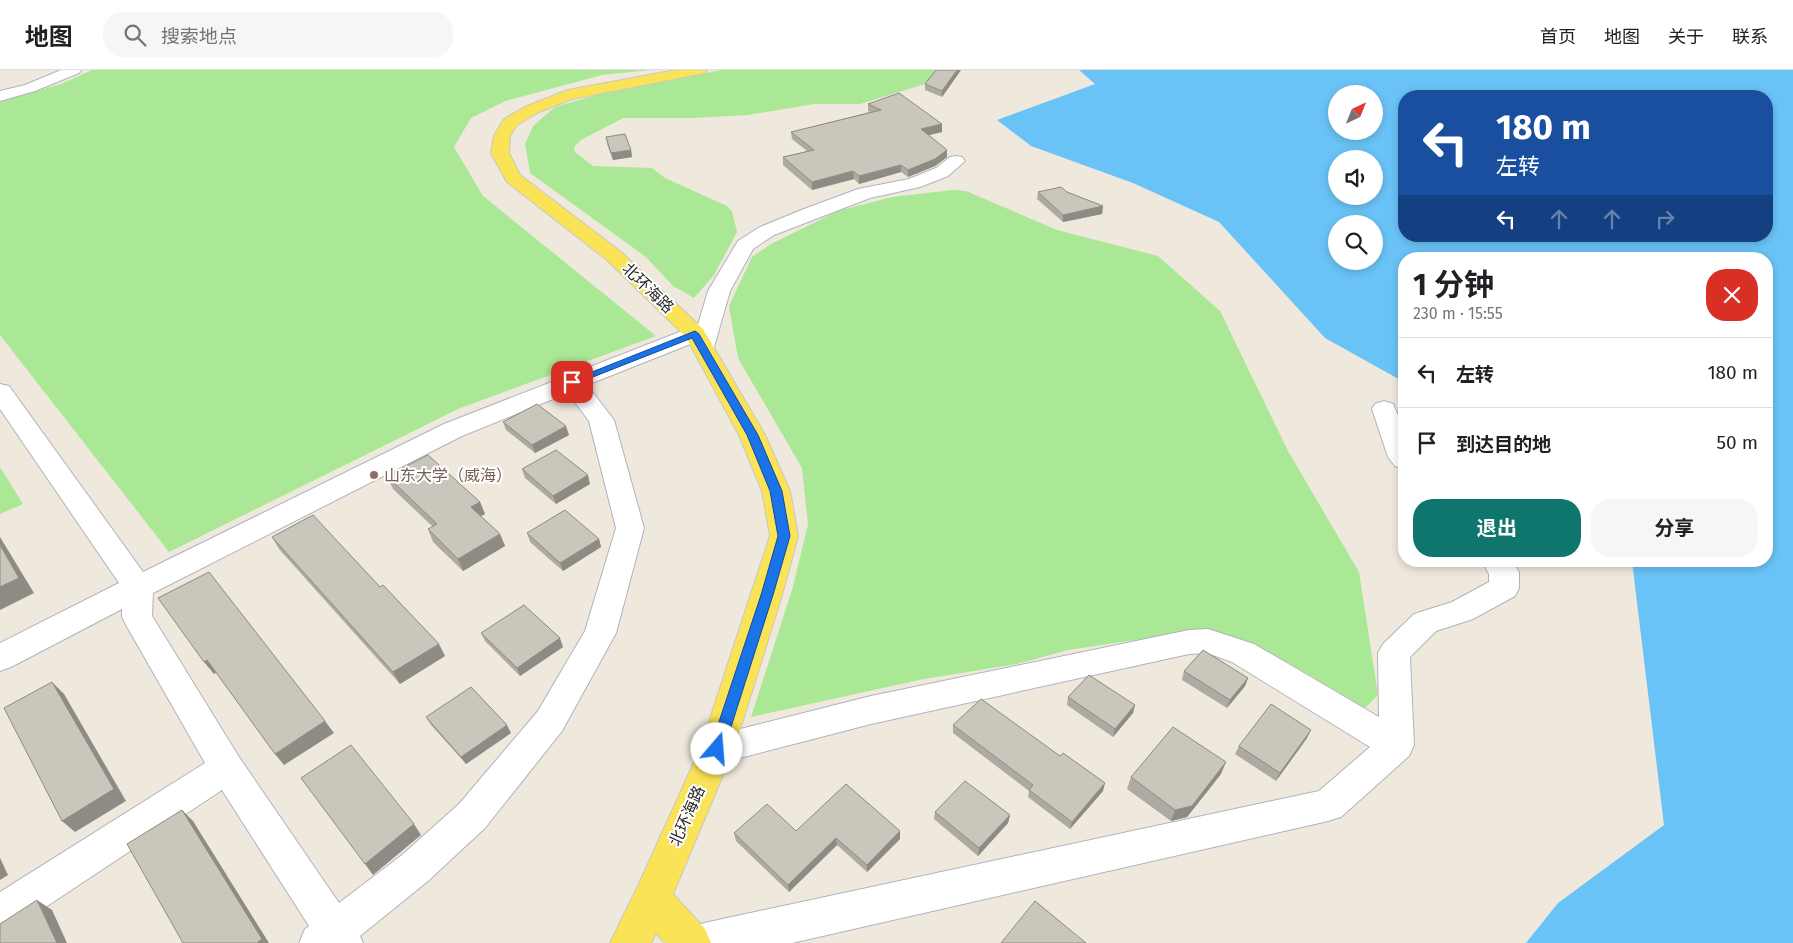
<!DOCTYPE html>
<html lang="zh">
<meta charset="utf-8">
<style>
:root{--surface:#fff;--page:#f6f6f6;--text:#202124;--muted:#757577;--line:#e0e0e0;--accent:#0f766e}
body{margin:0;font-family:"Fira Sans","Noto Sans SC",sans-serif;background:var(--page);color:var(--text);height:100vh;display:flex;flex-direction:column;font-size:19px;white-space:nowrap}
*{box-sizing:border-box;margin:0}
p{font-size:16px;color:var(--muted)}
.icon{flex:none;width:28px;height:28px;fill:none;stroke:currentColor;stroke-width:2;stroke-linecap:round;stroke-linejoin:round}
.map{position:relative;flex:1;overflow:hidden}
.side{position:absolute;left:1398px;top:182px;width:375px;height:315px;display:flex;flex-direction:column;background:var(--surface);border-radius:20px;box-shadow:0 2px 8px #0003}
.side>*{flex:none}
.guide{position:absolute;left:1398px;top:20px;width:375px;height:152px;border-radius:20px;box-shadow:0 2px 8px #0003;background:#1a4fa0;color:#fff;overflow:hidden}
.needle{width:32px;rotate:43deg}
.fabs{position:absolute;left:1328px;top:15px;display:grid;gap:10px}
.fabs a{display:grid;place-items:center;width:55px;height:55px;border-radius:50%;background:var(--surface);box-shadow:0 2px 8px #0003;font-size:25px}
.pin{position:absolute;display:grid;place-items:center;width:42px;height:42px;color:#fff;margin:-21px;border-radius:10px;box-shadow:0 2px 8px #0006}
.me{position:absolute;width:55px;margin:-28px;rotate:18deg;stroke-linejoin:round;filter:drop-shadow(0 0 4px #0008)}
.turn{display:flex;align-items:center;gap:18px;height:105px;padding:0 15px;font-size:22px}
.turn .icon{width:65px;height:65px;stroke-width:2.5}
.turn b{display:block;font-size:35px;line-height:42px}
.lanes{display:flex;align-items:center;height:48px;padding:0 15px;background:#0003;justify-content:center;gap:25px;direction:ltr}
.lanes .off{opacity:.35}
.round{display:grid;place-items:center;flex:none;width:52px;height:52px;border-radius:20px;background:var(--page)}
.headline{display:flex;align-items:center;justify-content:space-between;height:85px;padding:0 15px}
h1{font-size:30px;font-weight:700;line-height:38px}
.primary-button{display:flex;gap:10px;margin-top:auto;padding:10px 15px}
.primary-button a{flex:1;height:58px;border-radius:20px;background:var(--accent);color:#fff;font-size:20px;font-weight:700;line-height:58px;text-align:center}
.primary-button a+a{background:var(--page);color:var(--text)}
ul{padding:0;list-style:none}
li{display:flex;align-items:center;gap:15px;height:70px;padding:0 15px;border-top:1px solid var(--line)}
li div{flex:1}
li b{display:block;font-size:19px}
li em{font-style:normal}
header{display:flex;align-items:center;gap:30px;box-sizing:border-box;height:70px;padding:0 25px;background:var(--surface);border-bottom:1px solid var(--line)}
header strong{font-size:24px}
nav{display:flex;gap:28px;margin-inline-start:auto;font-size:18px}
.search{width:350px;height:45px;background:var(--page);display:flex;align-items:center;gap:12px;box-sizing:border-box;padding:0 18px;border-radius:20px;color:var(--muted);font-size:19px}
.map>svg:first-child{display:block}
</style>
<header>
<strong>地图</strong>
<div class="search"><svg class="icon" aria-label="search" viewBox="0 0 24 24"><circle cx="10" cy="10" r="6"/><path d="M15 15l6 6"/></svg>搜索地点</div>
<nav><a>首页</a><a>地图</a><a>关于</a><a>联系</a></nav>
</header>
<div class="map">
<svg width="1793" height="873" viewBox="0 0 1793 873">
<rect width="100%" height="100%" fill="#eee8dd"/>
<g fill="#aae896">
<polygon points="92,0 650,0 602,5 505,31 471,48 454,77 483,126 656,266 458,339 169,482 0,265 0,31 61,14"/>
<polygon points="721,0 937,0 928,13 860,34 814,34 748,45 693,48 623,48 581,70 574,77 575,82 593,96 652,98 665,108 727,136 732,141 737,162 714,205 694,228 673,216 646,187 530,103 525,74 533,56 555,37 596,25"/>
<polygon points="953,120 966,121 1057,160 1158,186 1220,241 1288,381 1359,502 1378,625 1365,638 1287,592 1208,559 1068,580 1017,594 924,609 751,647 792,520 808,455 802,398 738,288 729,236 752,187 771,174 838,141 892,127"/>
<polygon points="0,397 23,434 0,444"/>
</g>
<path fill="#6ac3f6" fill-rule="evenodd" d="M1079,0H1793V873H1526L1558,833L1664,755L1632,491H1766V189H1404V312L1325,268L1219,152L1133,113L1031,76L997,50L1095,14ZM1336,24H1374V61H1336ZM1404,26H1766V166H1404ZM1336,89H1374V126H1336ZM1336,154H1374V191H1336Z"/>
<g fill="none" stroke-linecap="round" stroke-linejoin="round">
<defs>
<g id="minor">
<polygon points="61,0 81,0 79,3 35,21 0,31 0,21 25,15"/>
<path d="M956,86L962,87L965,91L948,106L920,117L870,128L774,165L753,179L730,221L714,277L711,282L703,284L695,282L692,277L693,273L587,315L614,350L644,458L616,563L562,661L485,758L428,811L360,866L363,873H299L305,859L309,856L222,720L14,858L0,863V822L205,693L126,555L122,547V539L11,597L0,601V573L119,513L0,339V314L9,316L143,502L444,354L687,259L697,258L708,221L738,171L760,157L804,139L858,119L909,109L936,98L950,87ZM568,323L589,351L616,458L585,561L538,641L459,734L402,785L339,833L239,687L152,546L153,523L462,366Z"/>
<polygon points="1384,331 1393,334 1404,359 1404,399 1395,396 1388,387 1372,339 1375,334"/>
<polygon points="1482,491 1512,491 1519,502 1519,518 1515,526 1473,549 1436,561 1410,587 1414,675 1409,686 1341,747 1328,751 792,873 684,873 690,859 704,853 1319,721 1370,677 1232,592 1207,583 1189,584 871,654 717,694 705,690 700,679 705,668 871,626 1189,560 1208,559 1254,574 1379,647 1378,583 1383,574 1414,544 1452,532 1489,512 1489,504"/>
</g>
<polygon id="major" points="676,0 707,0 705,3 700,4 572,29 539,42 517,55 510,66 509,83 520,105 621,182 703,259 765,365 790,421 798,466 782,525 734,679 673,824 705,859 711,873 665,873 656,863 651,873 610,873 638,816 700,679 770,466 762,421 739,365 686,267 607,190 507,112 491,83 494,66 504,49 527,36 568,20"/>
</defs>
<use href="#minor" stroke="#b1b2c0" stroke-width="2"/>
<use href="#major" stroke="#c8c8c8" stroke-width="2"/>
<use href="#minor" fill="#fff" fill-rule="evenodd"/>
<use href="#major" fill="#fae357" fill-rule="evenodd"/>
</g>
<g fill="#adaaa1">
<polygon points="961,0 942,27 925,20 925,14"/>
<polygon points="868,34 942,54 942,62 928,65 947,80 947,87 935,96 908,107 901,102 859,114 854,109 812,120 783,95 783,87 807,81 792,69 791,62 870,42 868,41"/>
<polygon points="606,67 631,80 632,87 613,90 607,74"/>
<polygon points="1038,122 1067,122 1103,136 1102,144 1063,152 1037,129"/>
<polygon points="503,352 569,365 535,383 506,360"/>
<polygon points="522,399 590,414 556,434 525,408"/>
<polygon points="387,406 480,432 485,444 481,446 500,464 505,476 463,501 433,472 428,459 433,457 393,419"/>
<polygon points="527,463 599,469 601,477 563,501 530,472"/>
<polygon points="272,467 445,586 400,614 279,479"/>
<polygon points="481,563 563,577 520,606 485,571"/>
<polygon points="1184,601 1248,608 1245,616 1227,638 1182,610"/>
<polygon points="1068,627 1135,635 1133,643 1113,667 1067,635"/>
<polygon points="426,647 511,663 466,694 431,655"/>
<polygon points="953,655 1103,721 1070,759 1028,727 1029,721 953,663"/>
<polygon points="1307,668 1276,711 1235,684 1239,676"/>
<polygon points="1221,704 1187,747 1171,751 1127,719 1131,707"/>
<polygon points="935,742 1010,745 1008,753 978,786 934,749"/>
<polygon points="796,761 900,769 867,802 837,775 789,822 736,771 734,763"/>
</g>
<g fill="#8d8b83">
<polygon points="957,0 961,0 942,27 942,21"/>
<polygon points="942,54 942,62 921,67 921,59"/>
<polygon points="631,80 632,87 613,90 611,83"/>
<polygon points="947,80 947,87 935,96 908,107 908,100"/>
<polygon points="901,95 901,102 859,114 859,106"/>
<polygon points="853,101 854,109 812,120 812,112"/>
<polygon points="1103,136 1102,144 1063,152 1063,145"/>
<polygon points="566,356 569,365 535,383 532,375"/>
<polygon points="588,405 590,414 556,434 553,426"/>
<polygon points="480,432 485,444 476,449 471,437"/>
<polygon points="500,464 505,476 463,501 458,489"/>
<polygon points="0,467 34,523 0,540"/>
<polygon points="599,469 601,477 563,501 560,493"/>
<polygon points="560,568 563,577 520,606 517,598"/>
<polygon points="439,574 445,586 400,614 393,602"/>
<polygon points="207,590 217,602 214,604 204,592"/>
<polygon points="1248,608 1245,616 1227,638 1230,630"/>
<polygon points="52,612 64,624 126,731 75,762 62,751"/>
<polygon points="1135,635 1133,643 1113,667 1115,659"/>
<polygon points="325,651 334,663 284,695 275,684"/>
<polygon points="507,655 511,663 466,694 461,687"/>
<polygon points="1311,660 1307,668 1276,711 1280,703"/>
<polygon points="1226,692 1221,704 1187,747 1171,751 1175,740"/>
<polygon points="1105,713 1103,721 1070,759 1072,752"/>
<polygon points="182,740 193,751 269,873 257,873"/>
<polygon points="1010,745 1008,753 978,786 979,778"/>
<polygon points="414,754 421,765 373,805 365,794"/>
<polygon points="900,761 900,769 867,802 867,795"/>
<polygon points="836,768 837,775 789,822 788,815"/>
<polygon points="0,788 8,805 0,810"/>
<polygon points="37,830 52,840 67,873 57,873"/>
</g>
<g fill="#c9c6bb" stroke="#8d8b83">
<polygon points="936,0 957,0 942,21 925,14"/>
<polygon points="899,23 942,54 921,59 947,80 935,89 908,100 901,95 859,106 853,101 812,112 783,87 814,80 791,62 881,40 868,34"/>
<polygon points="625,64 631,80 611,83 606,67"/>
<polygon points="1061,117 1067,122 1103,136 1063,145 1038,122"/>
<polygon points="537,334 566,356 532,375 503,352"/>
<polygon points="556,380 588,405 553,426 522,399"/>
<polygon points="428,385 480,432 471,437 500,464 458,489 428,459 437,454 387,406"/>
<polygon points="565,440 599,469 560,493 527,463"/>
<polygon points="313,445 380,517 383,515 439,574 393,602 272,467"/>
<polygon points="0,475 19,508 0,517"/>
<polygon points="209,502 325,651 275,684 207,590 204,592 158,528"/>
<polygon points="524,535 560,568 517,598 481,563"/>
<polygon points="1203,580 1248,608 1230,630 1184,601"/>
<polygon points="1089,605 1135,635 1115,659 1068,627"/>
<polygon points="52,612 114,719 62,751 4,638"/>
<polygon points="471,617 507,655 461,687 426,647"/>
<polygon points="981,629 1060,686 1063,683 1105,713 1072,752 1029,720 1033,715 953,655"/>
<polygon points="1271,634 1311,660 1280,703 1239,676"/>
<polygon points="1173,657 1226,692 1192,736 1175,740 1131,707"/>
<polygon points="351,675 414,754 365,794 301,708"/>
<polygon points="965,711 1010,745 979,778 935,742"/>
<polygon points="846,714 900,761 867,795 836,768 788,815 734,763 767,734 796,761"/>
<polygon points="182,740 262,869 257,873 183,873 127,774"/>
<polygon points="37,830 57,873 0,873 0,854"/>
<polygon points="1035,831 1086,873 1001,873"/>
</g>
<polygon fill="#1a73e8" stroke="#114b97" points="695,261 699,264 758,365 782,421 790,466 773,525 724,679 722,683 717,685 712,683 710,679 761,525 778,466 770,421 747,365 692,268 575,314 568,314 567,312"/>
<circle fill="#8d6e63" stroke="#fff" stroke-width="2" cx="374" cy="405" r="5"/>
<g text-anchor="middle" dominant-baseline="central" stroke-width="4" stroke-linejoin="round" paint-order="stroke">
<g font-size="16" fill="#2c2c2c" stroke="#fff">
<text transform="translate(648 218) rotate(44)">北环海路</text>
<text transform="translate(687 746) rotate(-66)">北环海路</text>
</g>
<g font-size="16" fill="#785e54" stroke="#fff" text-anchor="start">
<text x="384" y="405">山东大学（威海）</text>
</g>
</g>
</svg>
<div class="fabs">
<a><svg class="needle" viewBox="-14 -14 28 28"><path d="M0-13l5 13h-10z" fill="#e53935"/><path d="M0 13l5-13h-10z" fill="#757577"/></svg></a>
<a><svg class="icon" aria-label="sound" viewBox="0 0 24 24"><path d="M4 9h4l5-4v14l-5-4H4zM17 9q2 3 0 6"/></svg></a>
<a><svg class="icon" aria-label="search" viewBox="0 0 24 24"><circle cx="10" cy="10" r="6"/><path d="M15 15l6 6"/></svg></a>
</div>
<div class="pin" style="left:572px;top:312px;background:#d93025"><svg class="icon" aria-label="arrive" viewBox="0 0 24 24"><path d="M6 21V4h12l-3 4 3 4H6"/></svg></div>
<svg class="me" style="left:717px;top:679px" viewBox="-20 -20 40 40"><circle r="19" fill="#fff"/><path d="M0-13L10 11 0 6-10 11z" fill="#1a73e8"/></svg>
<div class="guide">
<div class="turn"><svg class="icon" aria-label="left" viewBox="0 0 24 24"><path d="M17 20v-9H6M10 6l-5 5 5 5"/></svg><div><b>180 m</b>左转</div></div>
<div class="lanes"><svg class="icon" aria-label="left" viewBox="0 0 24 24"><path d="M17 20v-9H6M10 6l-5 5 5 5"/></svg><svg class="icon off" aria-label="ahead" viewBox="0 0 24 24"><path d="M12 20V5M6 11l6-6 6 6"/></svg><svg class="icon off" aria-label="ahead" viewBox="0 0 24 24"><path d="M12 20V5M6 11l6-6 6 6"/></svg><svg class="icon off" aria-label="right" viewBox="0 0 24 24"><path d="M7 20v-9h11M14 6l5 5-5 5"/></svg></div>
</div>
<section class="side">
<div class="headline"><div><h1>1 分钟</h1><p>230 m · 15:55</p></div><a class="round" style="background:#d93025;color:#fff"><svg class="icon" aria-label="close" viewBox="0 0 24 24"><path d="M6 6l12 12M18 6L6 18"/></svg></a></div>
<ul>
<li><svg class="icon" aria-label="left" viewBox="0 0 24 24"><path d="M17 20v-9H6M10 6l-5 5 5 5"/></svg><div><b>左转</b></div><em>180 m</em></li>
<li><svg class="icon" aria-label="arrive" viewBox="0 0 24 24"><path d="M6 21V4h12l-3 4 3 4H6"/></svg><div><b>到达目的地</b></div><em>50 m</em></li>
</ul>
<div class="primary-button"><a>退出</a><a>分享</a></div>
</section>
</div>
